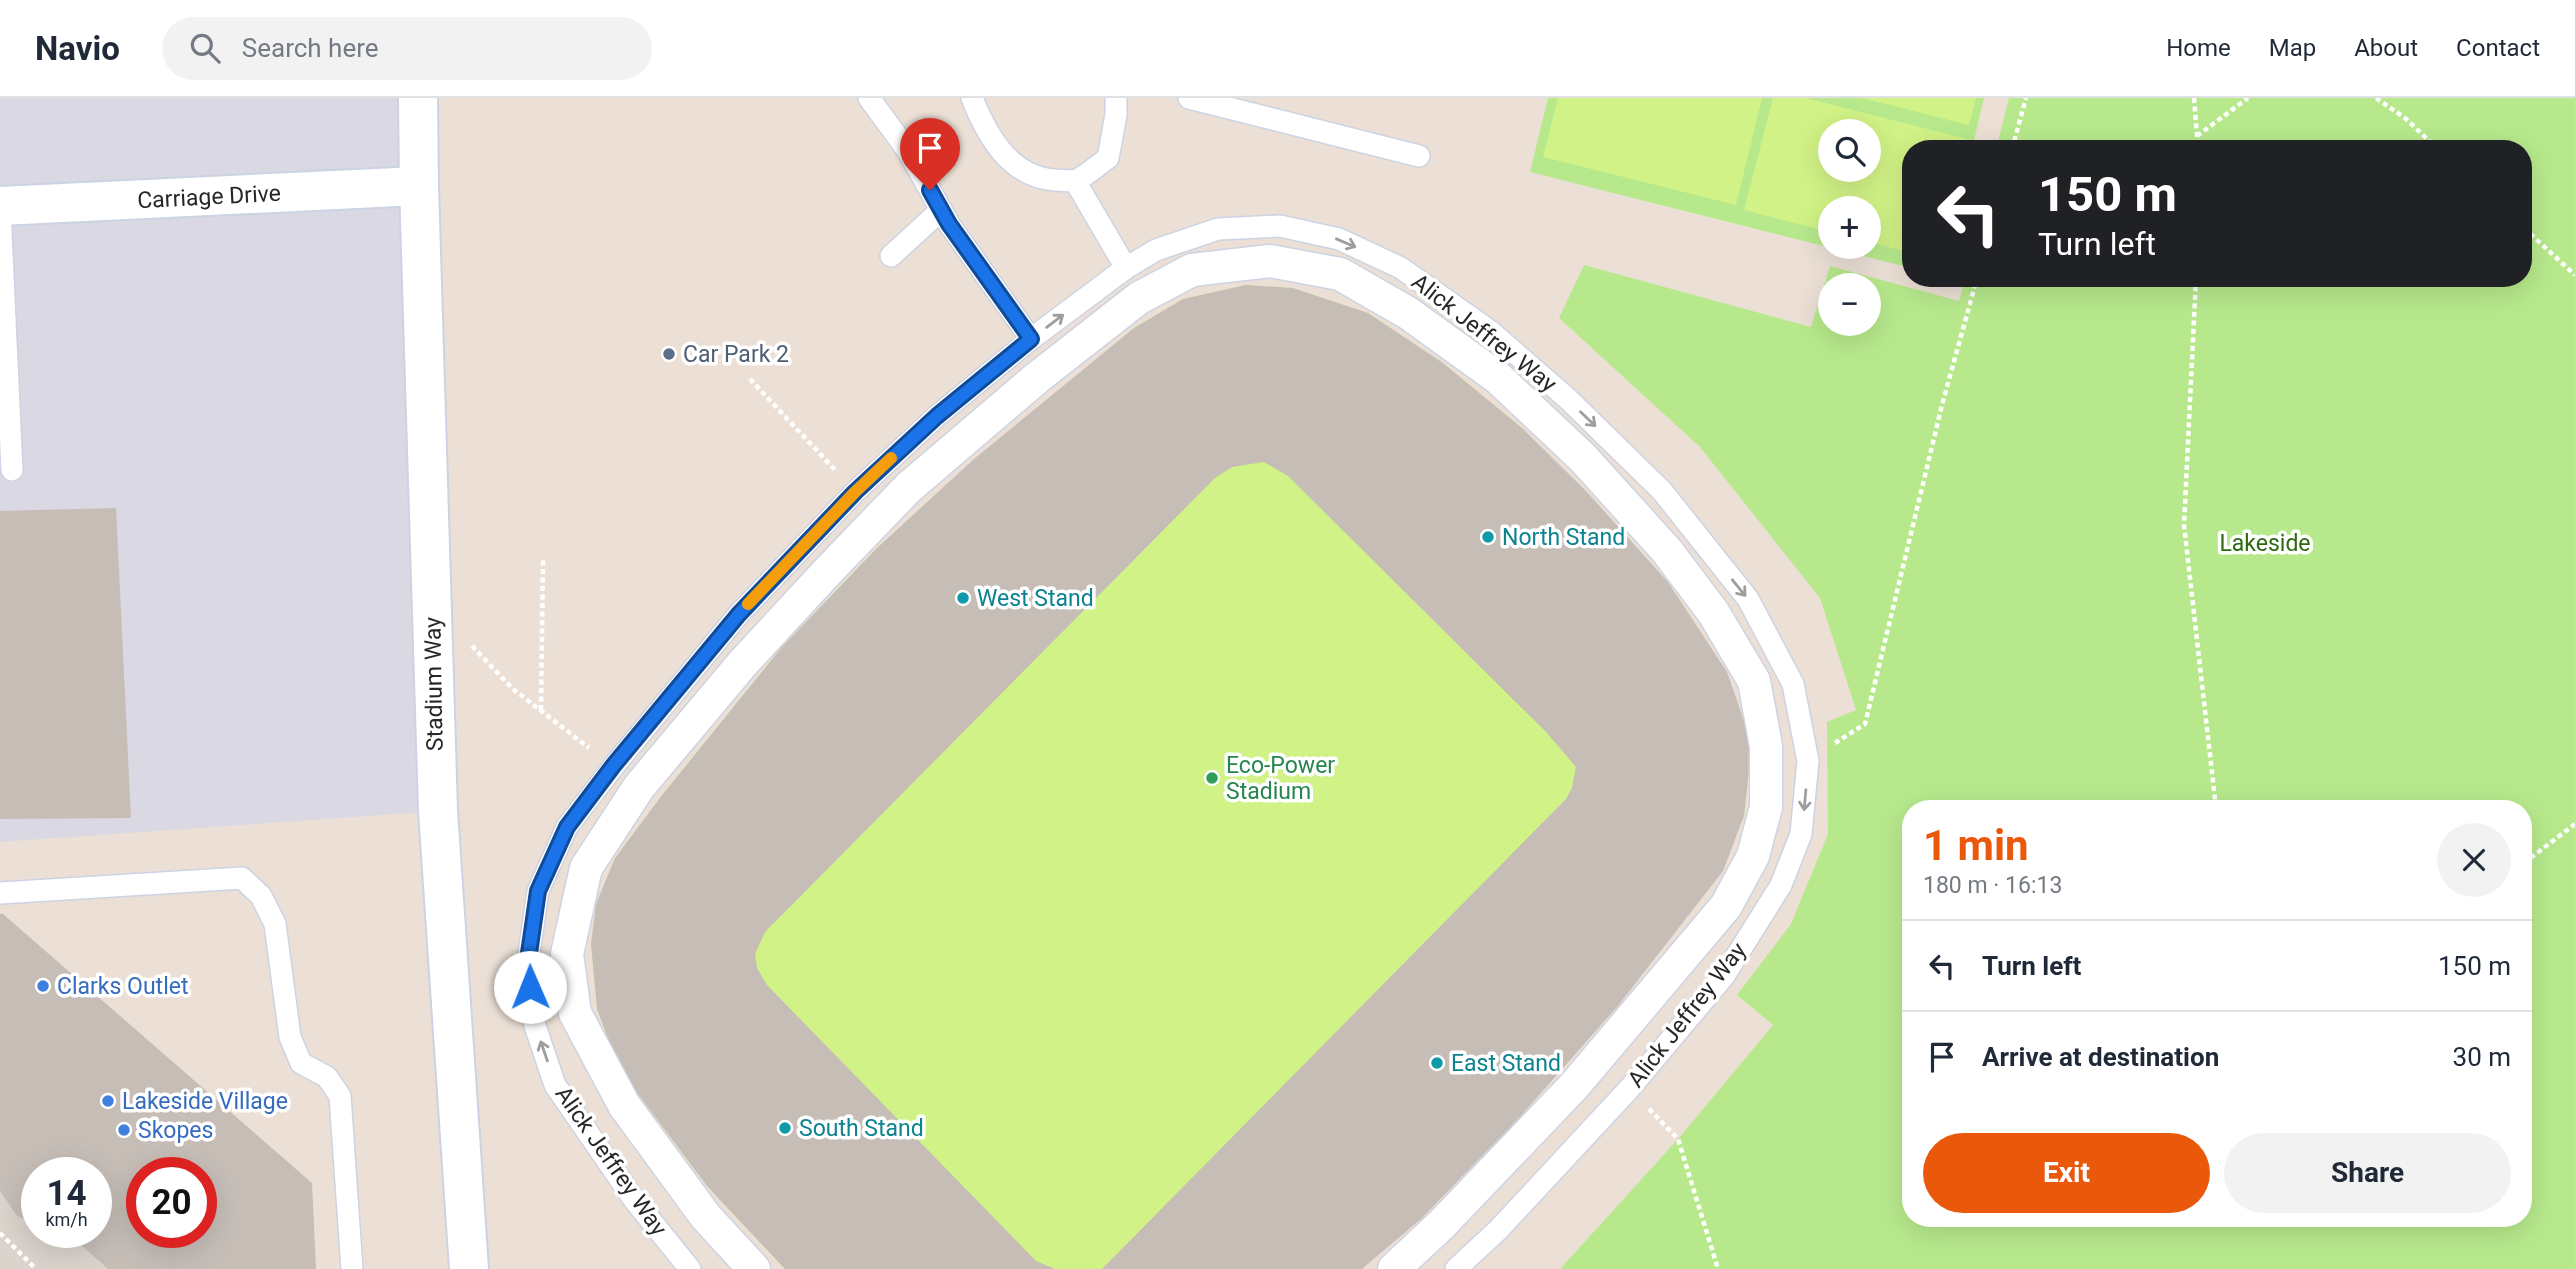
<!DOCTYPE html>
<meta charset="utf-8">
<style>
:root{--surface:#fff;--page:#f2f2f3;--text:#1f2937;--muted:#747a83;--line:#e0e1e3;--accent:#ea580c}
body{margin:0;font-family:Roboto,sans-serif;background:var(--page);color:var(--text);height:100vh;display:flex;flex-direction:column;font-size:26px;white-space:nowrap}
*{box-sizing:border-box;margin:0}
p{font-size:23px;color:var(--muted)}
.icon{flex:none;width:38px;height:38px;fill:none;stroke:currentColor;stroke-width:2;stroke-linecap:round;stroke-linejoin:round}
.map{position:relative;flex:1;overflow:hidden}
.drawer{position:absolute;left:1902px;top:702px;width:630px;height:427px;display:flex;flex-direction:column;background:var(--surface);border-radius:28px;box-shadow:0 7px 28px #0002}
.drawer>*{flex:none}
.banner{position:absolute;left:1902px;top:42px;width:630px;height:147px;border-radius:28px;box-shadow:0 7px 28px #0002;background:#202124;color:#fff;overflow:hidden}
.tools{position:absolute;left:1818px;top:21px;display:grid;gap:14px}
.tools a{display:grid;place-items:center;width:63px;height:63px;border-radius:50%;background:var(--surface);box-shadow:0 7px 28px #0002;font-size:35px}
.speed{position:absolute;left:21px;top:1059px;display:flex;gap:14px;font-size:35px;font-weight:700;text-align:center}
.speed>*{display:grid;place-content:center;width:91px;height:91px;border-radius:50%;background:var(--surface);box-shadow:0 7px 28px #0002;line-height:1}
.speed small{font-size:18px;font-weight:400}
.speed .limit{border:10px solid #d22;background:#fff;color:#111}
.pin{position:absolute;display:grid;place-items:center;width:60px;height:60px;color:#fff;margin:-72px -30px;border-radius:50% 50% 50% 0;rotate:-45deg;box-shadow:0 0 7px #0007}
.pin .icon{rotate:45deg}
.me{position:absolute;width:77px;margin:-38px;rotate:359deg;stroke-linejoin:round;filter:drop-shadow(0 0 5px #0008)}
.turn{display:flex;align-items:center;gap:24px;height:147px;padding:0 21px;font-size:32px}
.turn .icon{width:91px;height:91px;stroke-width:2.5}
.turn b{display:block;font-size:49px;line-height:60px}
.round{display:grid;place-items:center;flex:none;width:74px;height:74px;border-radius:37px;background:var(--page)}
.head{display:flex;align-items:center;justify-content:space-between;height:119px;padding:0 21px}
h1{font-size:42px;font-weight:700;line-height:52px;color:var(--accent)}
.button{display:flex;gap:14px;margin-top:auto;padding:14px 21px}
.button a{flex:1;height:80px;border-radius:42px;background:var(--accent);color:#fff;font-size:28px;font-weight:700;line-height:80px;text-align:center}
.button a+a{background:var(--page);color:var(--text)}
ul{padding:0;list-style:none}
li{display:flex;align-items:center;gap:21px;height:91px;padding:0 21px;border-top:2px solid var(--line)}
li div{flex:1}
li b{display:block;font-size:26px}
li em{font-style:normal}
header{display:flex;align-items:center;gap:42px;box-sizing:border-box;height:98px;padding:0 35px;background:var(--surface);border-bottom:2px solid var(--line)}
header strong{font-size:33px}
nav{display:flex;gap:38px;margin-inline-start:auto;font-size:24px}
.search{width:490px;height:63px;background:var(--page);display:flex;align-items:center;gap:18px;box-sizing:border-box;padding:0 24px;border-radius:38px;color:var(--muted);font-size:26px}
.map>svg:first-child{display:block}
</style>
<header>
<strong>Navio</strong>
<div class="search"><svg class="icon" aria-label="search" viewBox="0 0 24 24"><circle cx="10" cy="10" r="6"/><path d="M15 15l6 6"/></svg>Search here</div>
<nav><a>Home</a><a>Map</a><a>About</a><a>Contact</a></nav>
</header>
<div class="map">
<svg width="2575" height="1171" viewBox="0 0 2575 1171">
<rect width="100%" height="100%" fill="#ece0d6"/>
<polygon fill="#dad8e3" points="0,0 418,0 438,713 0,744"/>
<g fill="#b7e98c" fill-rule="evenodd">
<path d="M1548,0H1984L1972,51H1911V170L1530,74ZM1830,33H1869V72H1830ZM1830,110H1869V149H1830Z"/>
<path d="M2009,0H2575V1171H1560L1678,1041L1773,927L1737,897L1791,826L1828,736L1827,624L1856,612L1820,500L1700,349L1559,220L1584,167L1811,229L1830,168L1959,203L1965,180H2524V51H1996ZM1830,187H1869V226H1830ZM1911,710H2524V1120H1911Z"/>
</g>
<g fill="#d1f286" fill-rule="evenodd">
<polygon points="1558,0 1762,0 1736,107 1543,59"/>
<path d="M1773,0H1806L1967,41L1964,51H1911V155L1869,144V110H1830V134L1744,112ZM1830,33H1869V72H1830Z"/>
<polygon points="1862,0 1976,0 1969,27"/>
<polygon points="1246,187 1293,190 1368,215 1443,265 1522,330 1748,634 1750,663 1744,718 1362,1171 785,1171 707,1088 620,972 597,911 591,846 615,760 663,696 782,549 877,450 1134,230 1183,201"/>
</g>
<polygon fill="#dbd4cd" points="0,1093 17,1117 37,1126 37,1134 66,1134 108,1171 0,1171"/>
<g fill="#c6bdb7" fill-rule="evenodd">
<polygon points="1246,187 1293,190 1368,215 1443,265 1522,330 1586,393 1668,484 1727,574 1748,634 1750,663 1744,718 1723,773 1617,909 1519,1020 1422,1120 1362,1171 1102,1171 1566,701 1572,690 1576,669 1546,634 1288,378 1264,364 1232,369 1215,380 765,834 755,856 757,870 767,887 1036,1163 1055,1171 785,1171 707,1088 620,972 597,911 591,846 596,806 615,760 663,696 782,549 877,450 974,361 1134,230 1183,201"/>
<polygon points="116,410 131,720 0,721 0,413"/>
<path d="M0,816H3L312,1085L316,1171H108L66,1134H96V1074H37V1126L17,1118L0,1093ZM142,1074H201V1134H142Z"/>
</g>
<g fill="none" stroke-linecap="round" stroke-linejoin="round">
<defs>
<g id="service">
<polyline points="869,0 908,53 949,126 1031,241"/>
<path d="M972,0C987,38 1010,79 1055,82C1062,82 1071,84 1077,82C1087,77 1098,67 1108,60L1116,17V0"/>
<polyline points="1189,0 1419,58"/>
<polyline points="1075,83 1126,170"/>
<polyline points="0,111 5,222 0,222"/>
<polyline points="891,158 941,112"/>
<polyline points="5,222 12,372"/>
<polyline points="0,795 242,780 261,798 275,826 290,939 301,965 327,979 340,998 352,1171"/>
<polyline points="690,1171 635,1103 555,987 535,928 527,869 538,793 567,729 613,669 739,516 855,394 937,318 1031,241 1126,170 1156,152 1218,131 1280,128 1339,141 1401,170 1490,233 1568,301 1662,393 1748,501 1793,586 1808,663 1801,736 1781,787 1724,878 1629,991 1498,1132 1456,1171"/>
</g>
<polyline id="pedestrian" points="754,1171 706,1119 624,1007 575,915 567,856 586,770 639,689 743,565 828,473 908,390 1038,279 1139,200 1192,172 1270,163 1340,176 1408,215 1498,280 1583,360 1667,453 1713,514 1754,583 1766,648 1766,709 1753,758 1726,808 1574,988 1441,1127 1394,1171"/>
<g id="minor">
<polyline points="418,0 419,88 438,713 469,1171"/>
<polyline points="0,108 419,88"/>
</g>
</defs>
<use href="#service" stroke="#ccd3e2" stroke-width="24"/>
<use href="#pedestrian" stroke="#ccd3e2" stroke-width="35"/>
<use href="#minor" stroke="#ccd3e2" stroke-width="42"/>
<g stroke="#fff" stroke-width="4.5" stroke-dasharray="5 3.5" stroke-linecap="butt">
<polyline points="2194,0 2198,51"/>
<polyline points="2376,0 2405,20 2438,51"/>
<polyline points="2197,38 2248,0"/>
<polyline points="2012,51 2026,0"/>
<polyline points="2524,130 2575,177"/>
<polyline points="2196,180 2184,427 2216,710"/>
<polyline points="750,281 836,373"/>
<polyline points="472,548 513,591 589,650"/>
<polyline points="541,612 543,462"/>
<polyline points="1835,645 1865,626 1942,307 1977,180"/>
<polyline points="2524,765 2575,726"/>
<polyline points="1649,1011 1678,1041 1718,1171"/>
<polyline points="0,1135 36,1171"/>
</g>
<use href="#service" stroke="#fff" stroke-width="21"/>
<use href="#pedestrian" stroke="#fff" stroke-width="32"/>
<use href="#minor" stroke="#fff" stroke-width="38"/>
</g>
<defs><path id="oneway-shaft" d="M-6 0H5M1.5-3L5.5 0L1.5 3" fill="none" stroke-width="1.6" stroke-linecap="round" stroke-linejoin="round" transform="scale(1.75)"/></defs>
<g stroke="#9e9e9e">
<use href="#oneway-shaft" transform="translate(1346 145) rotate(23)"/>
<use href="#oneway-shaft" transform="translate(1055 223) rotate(-37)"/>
<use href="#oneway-shaft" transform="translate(1588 321) rotate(44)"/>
<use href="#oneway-shaft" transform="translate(1739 490) rotate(51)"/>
<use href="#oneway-shaft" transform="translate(1805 702) rotate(95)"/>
<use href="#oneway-shaft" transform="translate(544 953) rotate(-109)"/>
</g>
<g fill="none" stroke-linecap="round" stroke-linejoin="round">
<defs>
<polyline id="route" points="530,889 527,869 538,793 567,729 613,668 739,516 855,394 937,318 1031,241 949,126 930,92"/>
</defs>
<use href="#route" stroke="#114b97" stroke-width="18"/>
<use href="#route" stroke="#1a73e8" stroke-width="12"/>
<polyline stroke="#f59e0b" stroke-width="12" points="748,506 855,394 891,360"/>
</g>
<circle fill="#5c6f8a" stroke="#fff" stroke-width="2.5" cx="669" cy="256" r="7"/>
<g fill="#0f9aa8" stroke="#fff" stroke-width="2.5">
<circle cx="1488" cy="439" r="7"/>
<circle cx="963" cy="500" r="7"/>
<circle cx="1437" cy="965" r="7"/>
<circle cx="785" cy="1030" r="7"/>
</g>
<circle fill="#2e9e5b" stroke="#fff" stroke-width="2.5" cx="1212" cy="680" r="7"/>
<g fill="#3f7fe0" stroke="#fff" stroke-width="2.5">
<circle cx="43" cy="888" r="7"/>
<circle cx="108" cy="1003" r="7"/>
<circle cx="124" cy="1032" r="7"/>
</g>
<g text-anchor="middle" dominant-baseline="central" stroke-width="7" stroke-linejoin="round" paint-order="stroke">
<g font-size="23" fill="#272727" stroke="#fff">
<text transform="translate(209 99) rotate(-3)">Carriage Drive</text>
<text transform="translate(1484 235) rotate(38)">Alick Jeffrey Way</text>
<text transform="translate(434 586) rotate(-91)">Stadium Way</text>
<text transform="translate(1687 917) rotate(-52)">Alick Jeffrey Way</text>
<text transform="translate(611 1063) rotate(55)">Alick Jeffrey Way</text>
</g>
<g font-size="23" fill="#4e5e75" stroke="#fff" text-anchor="start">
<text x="683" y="256">Car Park 2</text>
</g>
<g font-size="23" fill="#0d838f" stroke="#fff" text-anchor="start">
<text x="1502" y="439">North Stand</text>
<text x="977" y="500">West Stand</text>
<text x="1451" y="965">East Stand</text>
<text x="799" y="1030">South Stand</text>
</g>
<g font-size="23" fill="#2e6912" stroke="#fff">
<text x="2265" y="445">Lakeside</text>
</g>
<g font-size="23" fill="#27864d" stroke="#fff" text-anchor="start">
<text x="1226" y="667">Eco-Power<tspan x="1226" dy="26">Stadium</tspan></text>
</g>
<g font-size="23" fill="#366cbe" stroke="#fff" text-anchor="start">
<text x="57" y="888">Clarks Outlet</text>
<text x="122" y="1003">Lakeside Village</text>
<text x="138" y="1032">Skopes</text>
</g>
</g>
</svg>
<div class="tools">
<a><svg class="icon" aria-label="search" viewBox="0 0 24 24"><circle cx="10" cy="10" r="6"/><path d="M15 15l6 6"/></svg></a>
<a>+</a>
<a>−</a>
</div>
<div class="speed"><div>14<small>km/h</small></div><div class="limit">20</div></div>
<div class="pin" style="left:930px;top:92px;background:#d93025"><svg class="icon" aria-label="arrive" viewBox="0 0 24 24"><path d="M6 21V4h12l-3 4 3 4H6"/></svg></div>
<svg class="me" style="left:530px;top:889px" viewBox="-20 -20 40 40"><circle r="19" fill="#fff"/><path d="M0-13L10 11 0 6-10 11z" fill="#1a73e8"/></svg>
<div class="banner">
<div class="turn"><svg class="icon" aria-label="left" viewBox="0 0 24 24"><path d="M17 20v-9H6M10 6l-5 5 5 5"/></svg><div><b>150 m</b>Turn left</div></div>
</div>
<section class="drawer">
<div class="head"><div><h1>1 min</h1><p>180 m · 16:13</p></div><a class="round"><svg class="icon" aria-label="close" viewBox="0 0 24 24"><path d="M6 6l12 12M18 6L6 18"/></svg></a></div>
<ul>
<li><svg class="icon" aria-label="left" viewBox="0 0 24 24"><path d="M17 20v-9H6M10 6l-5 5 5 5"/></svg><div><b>Turn left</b></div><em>150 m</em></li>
<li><svg class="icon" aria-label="arrive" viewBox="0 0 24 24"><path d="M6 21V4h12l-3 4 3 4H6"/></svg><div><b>Arrive at destination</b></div><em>30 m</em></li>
</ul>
<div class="button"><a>Exit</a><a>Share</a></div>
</section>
</div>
